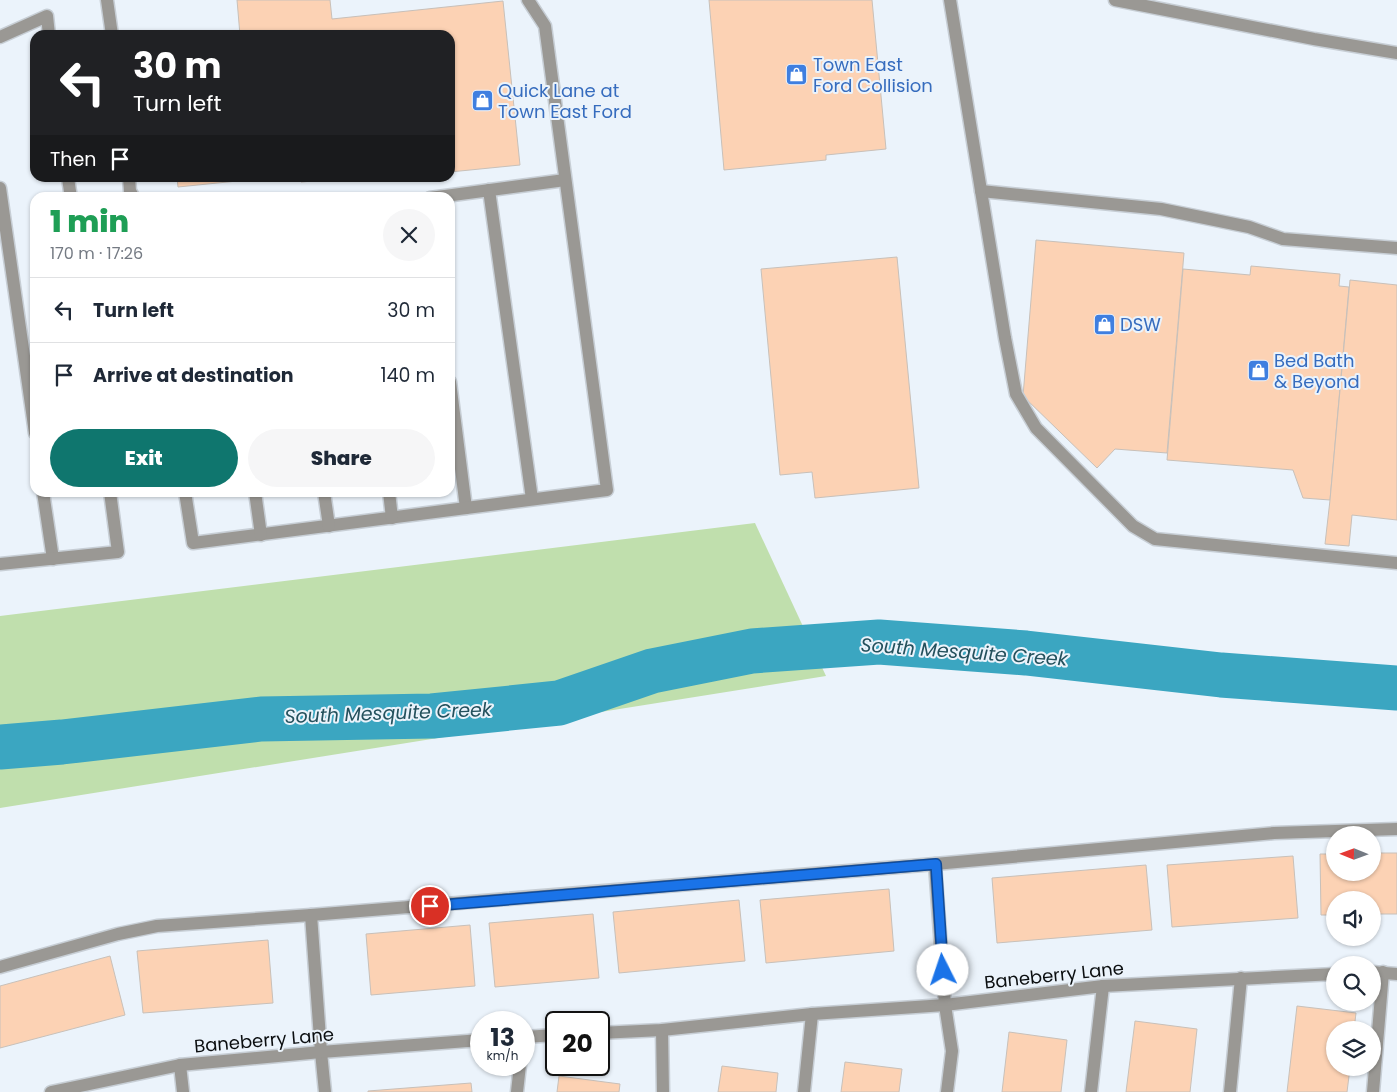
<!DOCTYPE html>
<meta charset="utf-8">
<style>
:root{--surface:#fff;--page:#f6f6f7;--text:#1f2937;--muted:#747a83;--line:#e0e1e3;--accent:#0f766e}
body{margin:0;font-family:Poppins,sans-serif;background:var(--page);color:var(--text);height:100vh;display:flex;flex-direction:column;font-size:19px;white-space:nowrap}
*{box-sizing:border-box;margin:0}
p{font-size:16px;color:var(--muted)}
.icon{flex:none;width:28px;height:28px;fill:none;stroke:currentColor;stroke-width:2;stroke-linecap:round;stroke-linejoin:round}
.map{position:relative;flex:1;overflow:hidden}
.panel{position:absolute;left:30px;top:192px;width:425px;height:305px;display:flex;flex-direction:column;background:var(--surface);border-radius:15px;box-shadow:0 1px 4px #0004}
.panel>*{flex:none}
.guide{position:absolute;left:30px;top:30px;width:425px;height:152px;border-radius:15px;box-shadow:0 1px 4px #0004;background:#202124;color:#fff;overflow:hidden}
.needle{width:32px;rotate:271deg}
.fabs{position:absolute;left:1326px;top:826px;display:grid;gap:10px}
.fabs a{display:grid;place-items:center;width:55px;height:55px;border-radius:50%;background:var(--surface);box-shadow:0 1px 4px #0004;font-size:25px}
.speed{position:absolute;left:470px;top:1011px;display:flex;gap:10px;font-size:25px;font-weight:700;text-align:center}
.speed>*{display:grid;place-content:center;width:65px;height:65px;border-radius:50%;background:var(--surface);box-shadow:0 1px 4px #0004;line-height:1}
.speed small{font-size:12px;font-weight:400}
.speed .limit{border:2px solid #111;border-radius:8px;background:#fff;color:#111}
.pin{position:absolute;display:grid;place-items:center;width:42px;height:42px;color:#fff;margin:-21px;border:2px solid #fff;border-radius:50%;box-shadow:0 1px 5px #0007}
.me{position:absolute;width:55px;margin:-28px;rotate:356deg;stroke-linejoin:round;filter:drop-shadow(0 0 4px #0008)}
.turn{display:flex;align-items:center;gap:18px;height:105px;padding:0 20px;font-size:22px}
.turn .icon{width:65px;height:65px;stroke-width:2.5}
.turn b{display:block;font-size:35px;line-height:42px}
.then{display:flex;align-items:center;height:48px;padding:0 20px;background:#0003;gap:10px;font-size:19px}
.round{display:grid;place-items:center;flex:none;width:52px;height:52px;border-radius:26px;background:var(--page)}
.head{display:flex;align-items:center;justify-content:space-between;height:85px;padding:0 20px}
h1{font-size:30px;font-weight:800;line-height:38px;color:#1e9e55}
.primary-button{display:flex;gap:10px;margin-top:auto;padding:10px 20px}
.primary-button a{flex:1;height:58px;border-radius:30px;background:var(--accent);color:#fff;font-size:20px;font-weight:800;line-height:58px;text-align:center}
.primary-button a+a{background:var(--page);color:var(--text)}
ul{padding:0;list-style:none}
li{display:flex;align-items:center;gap:15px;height:65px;padding:0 20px;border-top:1px solid var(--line)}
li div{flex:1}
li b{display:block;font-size:19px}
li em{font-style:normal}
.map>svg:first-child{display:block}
</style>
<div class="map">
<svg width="1397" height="1092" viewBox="0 0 1397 1092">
<rect width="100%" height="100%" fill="#ebf3fb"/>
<polygon fill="#c0dfad" points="755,523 826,676 0,808 0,616"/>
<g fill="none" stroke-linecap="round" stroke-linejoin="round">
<polyline stroke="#3ba6c1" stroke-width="45" points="0,747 62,742 261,719 432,716 559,703 652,671 752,651 879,642 1026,653 1221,675 1397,688"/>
</g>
<g fill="#fcd2b4" stroke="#c8c0b9">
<polygon points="237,0 330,0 332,19 503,1 520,165 450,172 450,35 236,35 240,35"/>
<polygon points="709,0 872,0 886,149 826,155 826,160 724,170"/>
<polygon points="177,178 267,178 178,187"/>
<polygon points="301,178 349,178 301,182"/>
<polygon points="1036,240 1184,253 1167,453 1115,449 1097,468 1023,396"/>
<polygon points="897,257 919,488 815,498 812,472 780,475 761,269"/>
<polygon points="1251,266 1340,274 1339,286 1349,287 1330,500 1303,498 1293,470 1167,460 1183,269 1250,275"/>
<polygon points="1350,280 1397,285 1397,520 1352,515 1349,546 1325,544 1330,500"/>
<polygon points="1372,853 1397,853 1397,914 1372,914 1372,900 1335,900 1335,915 1321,915 1320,854 1335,854 1335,872 1372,872"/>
<polygon points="1293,856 1298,918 1172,927 1167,865"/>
<polygon points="1146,865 1152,930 997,943 992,878"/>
<polygon points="889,889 894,951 766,963 760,900"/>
<polygon points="739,900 745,961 619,973 613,912"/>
<polygon points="593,914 599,978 495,987 489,923"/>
<polygon points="470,925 475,986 371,995 366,934"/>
<polygon points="268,940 273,1003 143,1013 137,951"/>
<polygon points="110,956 125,1015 0,1048 0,986"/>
<polygon points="1297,1006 1356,1013 1354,1030 1335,1030 1335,1068 1350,1068 1347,1092 1287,1092"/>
<polygon points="1135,1021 1197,1029 1190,1092 1126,1092"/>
<polygon points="1009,1032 1067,1040 1061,1092 1002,1092"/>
<polygon points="845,1062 902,1069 899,1092 841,1092"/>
<polygon points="722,1066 778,1073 776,1092 718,1092"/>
<polygon points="559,1076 620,1084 619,1092 557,1092"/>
<polygon points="471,1083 472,1092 368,1092 368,1091"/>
</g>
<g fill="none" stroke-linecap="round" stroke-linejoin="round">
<defs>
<g id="service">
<polyline points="107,0 112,35"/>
<polyline points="950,0 1005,338 1016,394 1036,428 1133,526 1155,539 1397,563"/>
<polyline points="1115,0 1314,39 1397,53"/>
<polyline points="0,37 47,16 49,35"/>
<polyline points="68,178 71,198"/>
<polyline points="129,178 130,191 134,198"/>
<polyline points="0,188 35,433"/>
<polyline points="489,190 532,499"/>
<polyline points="981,191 1161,209 1249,227 1283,239 1397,248"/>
<polyline points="430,198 565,180"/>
<polyline points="450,382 466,508"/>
<polyline points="43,492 53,559"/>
<polyline points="185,492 193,543 607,490 545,26 528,0"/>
<polyline points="255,492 261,535"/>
<polyline points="324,492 329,526"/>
<polyline points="389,492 392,518"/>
<polyline points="0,564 118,552 110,492"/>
<polyline points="935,864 945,1005"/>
<polyline points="311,915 321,1052"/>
<polyline points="0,967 118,934 157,926 311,915 935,864 1274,833 1397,829"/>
<polyline points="180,1065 183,1092"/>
<polyline points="517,1092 520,1065"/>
<polyline points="804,1092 812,1014"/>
<polyline points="1091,1092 1103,986"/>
<polyline points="1373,1092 1383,972"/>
</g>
<g id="minor">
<polyline points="1372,972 1397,974"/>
<polyline points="945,1005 952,1051 947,1092"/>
<polyline points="662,1030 663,1092"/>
<polyline points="599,1033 662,1030 812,1014 945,1005 1103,986 1335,974"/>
<polyline points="524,1037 556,1035"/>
<polyline points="321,1052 325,1092"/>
<polyline points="51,1092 180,1065 321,1052 481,1040"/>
<polyline points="1230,1092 1241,978"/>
</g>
</defs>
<use href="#service" stroke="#c7ced5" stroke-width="15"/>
<use href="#minor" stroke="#c7ced5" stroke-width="15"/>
<use href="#service" stroke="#9a9894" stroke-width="12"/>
<use href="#minor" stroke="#9a9894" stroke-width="12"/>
</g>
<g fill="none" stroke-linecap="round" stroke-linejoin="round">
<defs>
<polyline id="route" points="430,906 936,864 943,970"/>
</defs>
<use href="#route" stroke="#114b97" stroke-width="12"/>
<use href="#route" stroke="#1a73e8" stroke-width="9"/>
</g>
<defs>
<symbol id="shop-square" viewBox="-11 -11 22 22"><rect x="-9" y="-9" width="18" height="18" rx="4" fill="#3f7fe0" stroke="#ebf3fb"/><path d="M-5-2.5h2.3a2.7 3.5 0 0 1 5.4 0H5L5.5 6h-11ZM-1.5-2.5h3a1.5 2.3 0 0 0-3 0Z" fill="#fff"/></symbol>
</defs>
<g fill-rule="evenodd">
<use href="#shop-square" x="784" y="62" width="25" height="25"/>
<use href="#shop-square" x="470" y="88" width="25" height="25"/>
<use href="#shop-square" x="1092" y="312" width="25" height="25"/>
<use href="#shop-square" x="1246" y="358" width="25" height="25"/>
</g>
<g text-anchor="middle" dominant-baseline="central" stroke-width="4" stroke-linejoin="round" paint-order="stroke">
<g font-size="18" fill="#366cbe" stroke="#ebf3fb" text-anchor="start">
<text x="813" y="64">Town East<tspan x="813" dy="21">Ford Collision</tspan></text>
<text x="498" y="90">Quick Lane at<tspan x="498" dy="21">Town East Ford</tspan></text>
<text x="1120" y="324">DSW</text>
<text x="1274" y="360">Bed Bath<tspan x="1274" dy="21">&amp; Beyond</tspan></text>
</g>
<g font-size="18" fill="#0b0e10" stroke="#ebf3fb">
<text transform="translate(1054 975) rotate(-6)">Baneberry Lane</text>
<text transform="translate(264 1040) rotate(-5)">Baneberry Lane</text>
</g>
<g font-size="19" font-style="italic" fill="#24515d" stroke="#ebf3fb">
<text transform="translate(964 652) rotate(4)">South Mesquite Creek</text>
<text transform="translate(388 713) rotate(-2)">South Mesquite Creek</text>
</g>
</g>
</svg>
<div class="fabs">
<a><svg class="needle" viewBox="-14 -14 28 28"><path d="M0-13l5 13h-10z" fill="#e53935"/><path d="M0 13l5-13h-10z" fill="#747a83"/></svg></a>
<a><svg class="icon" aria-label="sound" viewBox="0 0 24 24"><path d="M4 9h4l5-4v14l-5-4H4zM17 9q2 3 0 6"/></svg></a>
<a><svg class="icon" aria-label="search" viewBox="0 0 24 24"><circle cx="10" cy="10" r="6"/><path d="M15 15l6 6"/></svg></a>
<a><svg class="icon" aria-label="layers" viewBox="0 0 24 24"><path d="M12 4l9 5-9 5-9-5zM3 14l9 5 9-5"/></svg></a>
</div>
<div class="speed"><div>13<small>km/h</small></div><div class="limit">20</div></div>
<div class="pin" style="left:430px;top:906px;background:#d93025"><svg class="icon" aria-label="arrive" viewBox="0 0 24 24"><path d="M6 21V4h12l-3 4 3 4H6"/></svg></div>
<svg class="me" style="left:943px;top:970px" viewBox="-20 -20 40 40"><circle r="19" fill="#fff"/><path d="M0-13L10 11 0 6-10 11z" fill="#1a73e8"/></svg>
<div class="guide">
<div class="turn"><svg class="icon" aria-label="left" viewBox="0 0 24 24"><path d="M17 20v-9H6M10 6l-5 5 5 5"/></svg><div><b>30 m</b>Turn left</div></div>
<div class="then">Then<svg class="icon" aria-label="arrive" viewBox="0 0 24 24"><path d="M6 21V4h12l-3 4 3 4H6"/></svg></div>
</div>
<section class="panel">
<div class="head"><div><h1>1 min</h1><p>170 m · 17:26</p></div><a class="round"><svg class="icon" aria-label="close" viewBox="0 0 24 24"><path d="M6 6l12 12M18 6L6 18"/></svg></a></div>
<ul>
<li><svg class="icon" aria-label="left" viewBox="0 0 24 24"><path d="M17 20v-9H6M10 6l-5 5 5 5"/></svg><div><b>Turn left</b></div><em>30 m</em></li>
<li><svg class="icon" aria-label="arrive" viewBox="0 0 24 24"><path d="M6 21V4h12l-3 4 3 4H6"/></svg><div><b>Arrive at destination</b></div><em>140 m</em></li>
</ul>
<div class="primary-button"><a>Exit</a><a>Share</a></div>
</section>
</div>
